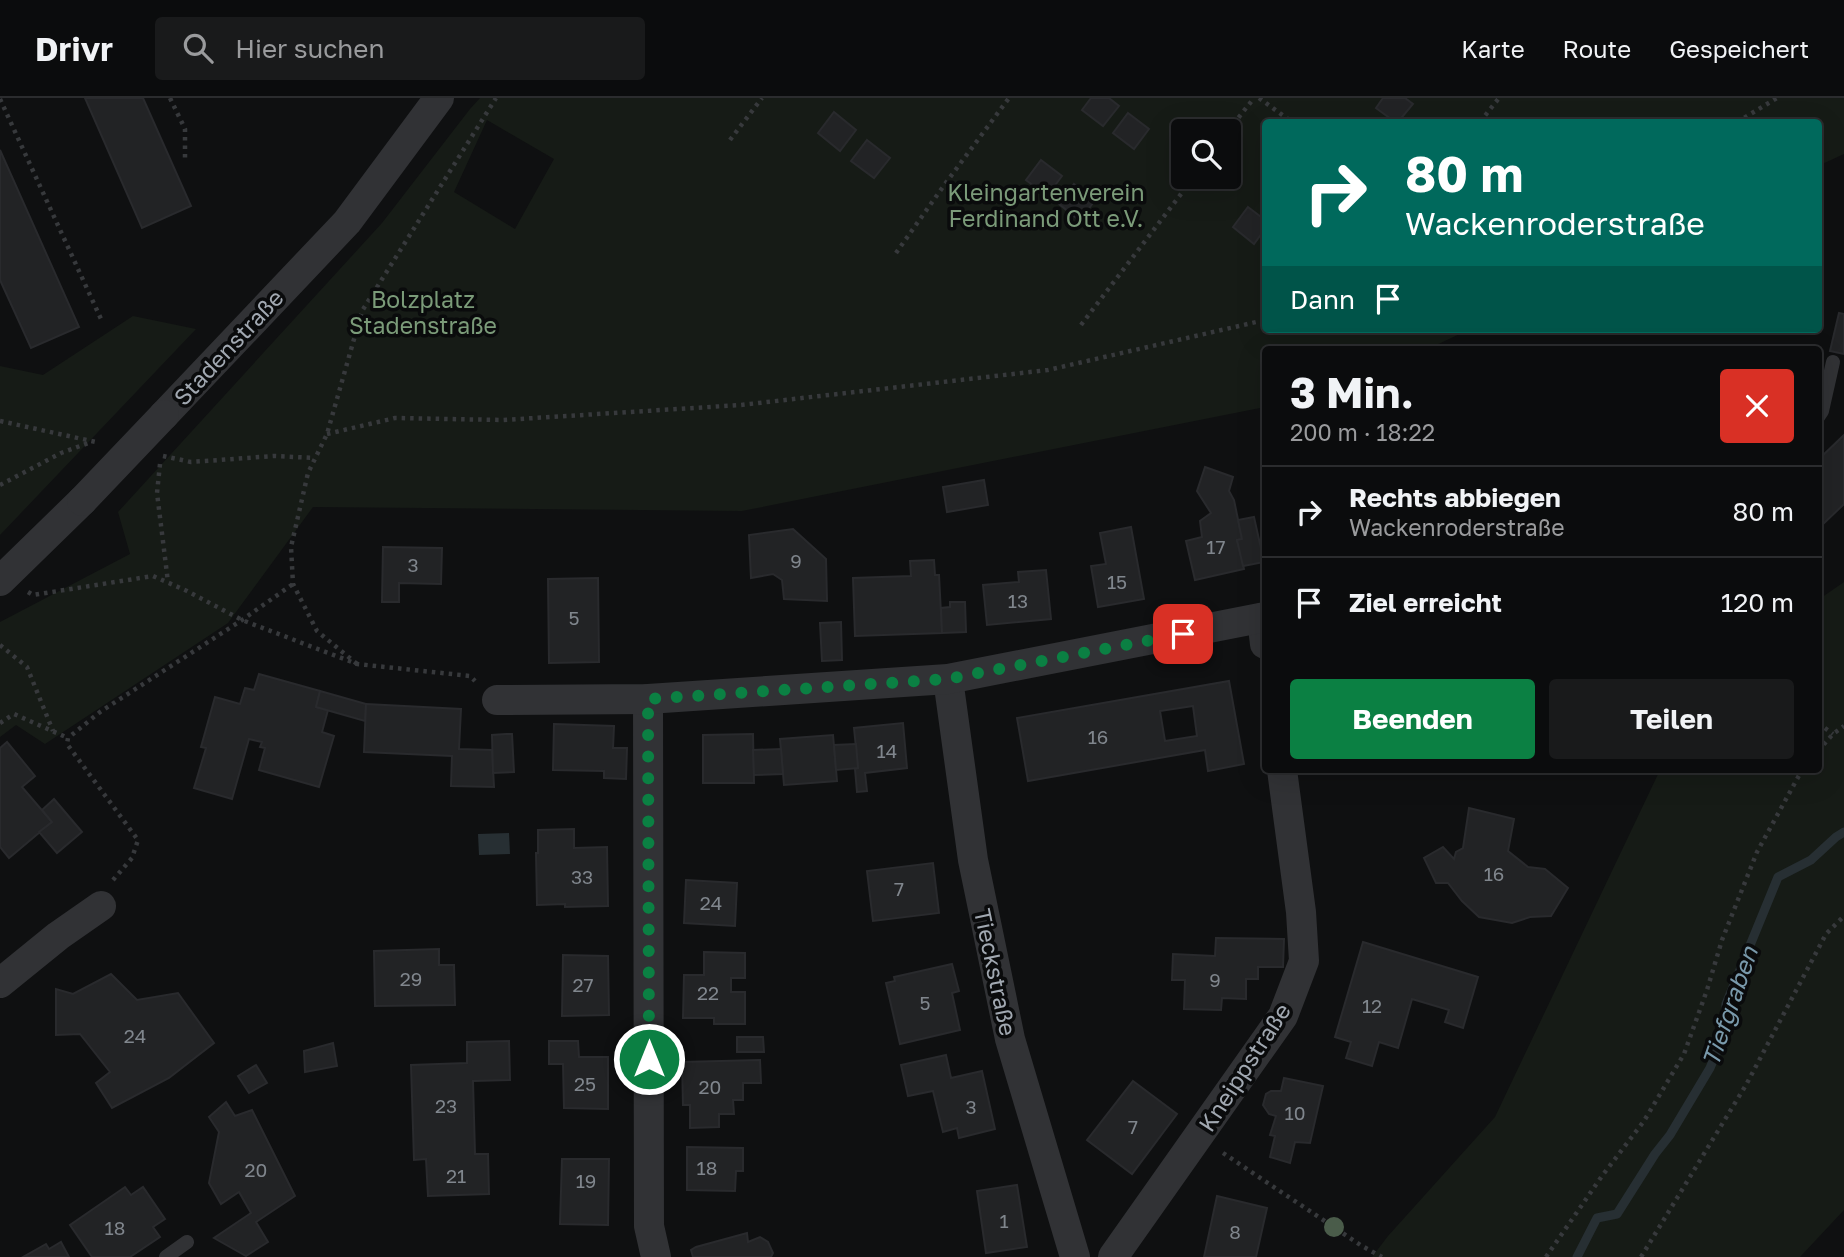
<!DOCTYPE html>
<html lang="de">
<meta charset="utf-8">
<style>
:root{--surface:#0b0c0d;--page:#191a1b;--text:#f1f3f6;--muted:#9a9b9d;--line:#2b2c2e;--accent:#0b8043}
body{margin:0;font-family:"Golos Text",sans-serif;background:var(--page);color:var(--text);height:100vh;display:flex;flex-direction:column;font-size:26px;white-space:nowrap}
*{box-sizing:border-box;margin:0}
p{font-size:23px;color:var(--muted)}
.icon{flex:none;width:38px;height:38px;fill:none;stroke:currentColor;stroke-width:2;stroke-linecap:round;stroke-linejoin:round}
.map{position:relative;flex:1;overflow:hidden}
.panel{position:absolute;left:1262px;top:248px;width:560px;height:427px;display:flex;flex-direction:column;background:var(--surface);border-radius:7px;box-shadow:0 7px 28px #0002,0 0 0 2px var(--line)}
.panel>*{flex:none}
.hud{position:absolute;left:1262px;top:21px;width:560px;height:214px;border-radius:7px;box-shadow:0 7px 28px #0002,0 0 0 2px var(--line);background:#00695c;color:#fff;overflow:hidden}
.tools{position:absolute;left:1171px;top:21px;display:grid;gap:14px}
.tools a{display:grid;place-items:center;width:70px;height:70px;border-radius:7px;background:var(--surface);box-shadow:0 7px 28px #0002,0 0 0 2px var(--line);font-size:35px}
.pin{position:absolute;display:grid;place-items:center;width:60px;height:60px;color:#fff;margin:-30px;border-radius:14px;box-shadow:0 4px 10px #0006}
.me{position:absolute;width:77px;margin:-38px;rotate:0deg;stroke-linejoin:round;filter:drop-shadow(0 0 5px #0008)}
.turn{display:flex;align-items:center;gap:24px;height:147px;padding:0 28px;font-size:32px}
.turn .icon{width:91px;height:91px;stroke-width:2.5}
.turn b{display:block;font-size:49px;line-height:60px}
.then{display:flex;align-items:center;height:66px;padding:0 28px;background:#0003;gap:14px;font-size:26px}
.round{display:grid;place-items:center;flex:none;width:74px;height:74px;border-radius:7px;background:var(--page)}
.overview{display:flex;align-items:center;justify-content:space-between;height:119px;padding:0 28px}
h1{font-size:42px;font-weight:700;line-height:52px}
.primary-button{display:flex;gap:14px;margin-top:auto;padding:14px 28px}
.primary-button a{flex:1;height:80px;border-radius:7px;background:var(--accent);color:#fff;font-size:28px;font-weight:700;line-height:80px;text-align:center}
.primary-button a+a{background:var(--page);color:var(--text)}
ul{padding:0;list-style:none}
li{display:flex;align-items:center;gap:21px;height:91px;padding:0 28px;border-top:2px solid var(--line)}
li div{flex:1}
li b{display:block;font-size:26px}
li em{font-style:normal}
header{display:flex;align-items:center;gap:42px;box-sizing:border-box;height:98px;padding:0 35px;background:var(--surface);border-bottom:2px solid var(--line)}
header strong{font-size:33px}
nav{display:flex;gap:38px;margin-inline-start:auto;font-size:24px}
.search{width:490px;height:63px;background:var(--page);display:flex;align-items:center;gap:18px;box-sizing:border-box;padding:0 24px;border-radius:7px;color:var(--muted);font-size:26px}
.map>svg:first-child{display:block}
</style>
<header>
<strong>Drivr</strong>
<div class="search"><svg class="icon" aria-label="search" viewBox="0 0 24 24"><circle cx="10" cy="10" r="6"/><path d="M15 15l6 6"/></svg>Hier suchen</div>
<nav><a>Karte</a><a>Route</a><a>Gespeichert</a></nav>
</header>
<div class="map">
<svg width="1844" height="1159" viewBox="0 0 1844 1159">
<rect width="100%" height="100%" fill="#0f1011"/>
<g fill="#161b16" fill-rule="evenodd">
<path d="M480,0H1844V56L1818,68V24H1265V231H1470L1426,252H1265V309L742,413L313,409L228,525L45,646L16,627L0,639V524L130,456L118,414L382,125L470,11ZM487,22L554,61L515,131L454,94ZM1183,33H1228V79H1183Z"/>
<polygon points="133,218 196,231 0,437 0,268 43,277"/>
<polygon points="1844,484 1844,1112 1800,1159 1372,1159 1388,1138 1495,1019 1660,672 1818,672 1818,502"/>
</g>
<polygon fill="#272f33" points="509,735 510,756 479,757 478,736"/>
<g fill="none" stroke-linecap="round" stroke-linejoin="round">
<polyline stroke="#272f33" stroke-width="9" points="1577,1159 1597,1120 1617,1116 1655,1056 1670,1037 1710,970 1723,939 1726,906 1778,779 1811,762 1836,739 1844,734"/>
</g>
<g fill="#222325" stroke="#292a2d" stroke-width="2" fill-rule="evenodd">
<polygon points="85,0 143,0 191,108 142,130"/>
<polygon points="1091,0 1109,0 1119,8 1103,28 1082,12"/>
<polygon points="1383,0 1405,0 1413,6 1398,24 1395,24 1376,10"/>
<polygon points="834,14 856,32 840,53 818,35"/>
<polygon points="1128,15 1149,31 1134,51 1113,35"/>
<polygon points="867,42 890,60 874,80 851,63"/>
<polygon points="0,52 79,229 31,250 0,182"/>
<polygon points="1041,62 1062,78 1047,98 1026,82"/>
<polygon points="1074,86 1095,102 1080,123 1059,106"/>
<polygon points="1248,109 1265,122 1265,131 1254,146 1233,129"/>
<polygon points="1839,215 1844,216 1844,256 1830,253"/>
<polygon points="1844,337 1844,406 1818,431 1818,362"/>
<polygon points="1205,369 1233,379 1229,393 1234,402 1242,441 1237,442 1244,471 1195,482 1186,443 1202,439 1200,423 1211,415 1197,393"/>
<polygon points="984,382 988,407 947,414 943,389"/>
<polygon points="1254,419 1264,464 1243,468 1237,442 1242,441 1238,422"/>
<polygon points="1131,429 1144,501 1098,509 1091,468 1106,466 1100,435"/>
<polygon points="793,431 826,461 827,503 784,501 782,482 773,476 751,480 749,437"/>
<polygon points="383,449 442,450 441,486 399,485 399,504 382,504"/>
<polygon points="934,462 935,477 939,477 942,535 855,538 853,480 911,478 910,463"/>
<polygon points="1046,472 1051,521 987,527 983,487 1019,484 1018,474"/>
<polygon points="598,480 599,564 549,565 548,481"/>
<polygon points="950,504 965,504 966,534 942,535 941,510 950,509"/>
<polygon points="841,524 842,562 822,563 820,525"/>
<polygon points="259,576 320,593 316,609 328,612 322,634 334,638 319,689 259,672 265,650 260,649 262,644 249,641 232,701 194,690 206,650 201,649 215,599 240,606 245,590 254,592"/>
<path d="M1229,583L1244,666L1208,673L1205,652L1028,683L1017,620ZM1193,608L1197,638L1165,643L1160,613Z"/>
<polygon points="320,593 366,606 365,623 316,609"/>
<polygon points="366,606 461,611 459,651 492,652 494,689 451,688 452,658 364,654"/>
<polygon points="903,625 907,670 865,675 867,693 857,694 855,671 858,670 854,630"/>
<polygon points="554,626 614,628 613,650 627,650 626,681 604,680 604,673 553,672"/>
<polygon points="506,636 512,636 514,674 493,675 492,637"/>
<polygon points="753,636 754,685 703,685 703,637"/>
<polygon points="833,637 837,683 784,687 780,641"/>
<polygon points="7,644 35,678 22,689 52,724 9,760 0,749 0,650"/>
<polygon points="856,646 858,670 836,672 834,647"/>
<polygon points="781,651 783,676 754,677 753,652"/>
<polygon points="54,701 82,734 57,755 39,734 52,724 42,712"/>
<polygon points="1469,710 1514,721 1508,753 1528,769 1545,771 1568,790 1551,818 1530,819 1512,825 1479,819 1462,803 1448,785 1436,785 1424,760 1443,749 1454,761 1456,754 1463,750"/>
<polygon points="574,731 574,750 607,749 608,808 565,809 565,806 537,807 536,755 538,755 538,732"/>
<polygon points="933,765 939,815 873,823 867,773"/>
<polygon points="686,782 737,785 735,828 684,825"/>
<polygon points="1216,840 1284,841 1283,869 1258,869 1258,881 1246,881 1246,901 1222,900 1221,912 1184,911 1185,882 1172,882 1173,856 1215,858"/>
<polygon points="1363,844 1478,879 1463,930 1445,924 1449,912 1412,901 1398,950 1379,944 1372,968 1346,960 1351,944 1335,939"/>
<polygon points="439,851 439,867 454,867 455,907 375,908 374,853"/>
<polygon points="704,854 745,855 745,880 731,880 731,894 745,894 745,926 714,926 714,920 683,920 684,877 704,877"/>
<polygon points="563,857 608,858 609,917 562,918"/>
<polygon points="952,866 959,893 952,895 960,932 900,946 886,885 895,883 894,879"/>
<polygon points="111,876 137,902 178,895 214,945 169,980 112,1010 96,985 110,974 80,936 56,937 56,891 73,896"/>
<polygon points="737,939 763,939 764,954 737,954"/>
<polygon points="509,943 510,982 473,983 475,1056 488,1056 489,1096 428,1098 426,1061 414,1062 411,967 467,965 467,944"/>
<polygon points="549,943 578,943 579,959 608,959 608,1011 564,1010 563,966 549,966"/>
<polygon points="333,945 337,968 305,974 304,953"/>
<polygon points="946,957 951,980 982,973 995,1031 959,1040 957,1030 943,1034 933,993 908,998 901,967"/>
<polygon points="760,962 761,985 743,985 743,1002 733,1002 734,1016 719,1016 719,1029 690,1030 690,1007 683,1007 682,964"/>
<polygon points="256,967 267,985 249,995 238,978"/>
<polygon points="1284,980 1323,988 1310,1045 1295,1044 1290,1065 1270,1059 1275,1038 1270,1037 1276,1018 1269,1016 1263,1007 1266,996 1271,993 1281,993"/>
<polygon points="1133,983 1177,1016 1132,1076 1087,1042"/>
<polygon points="226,1004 235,1018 252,1012 295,1098 256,1124 268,1144 246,1158 214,1140 251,1115 239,1094 221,1106 209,1085 219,1034 209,1019"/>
<polygon points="687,1049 743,1050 743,1073 736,1073 735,1093 687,1092"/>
<polygon points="562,1061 609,1061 608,1127 560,1126"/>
<polygon points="1017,1087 1027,1149 986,1155 977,1093"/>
<polygon points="125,1089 131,1097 143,1089 165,1121 153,1129 160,1139 130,1159 92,1159 70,1127"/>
<polygon points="1217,1098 1267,1110 1256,1159 1204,1159"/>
<polygon points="747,1135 748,1144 760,1139 768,1144 773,1155 771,1159 693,1159 691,1152 696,1149"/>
<polygon points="61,1144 69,1159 23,1159 46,1146 49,1151"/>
</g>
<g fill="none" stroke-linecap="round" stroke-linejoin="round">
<g stroke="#37393c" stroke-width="4.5" stroke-dasharray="3.5 5" stroke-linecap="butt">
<polyline points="170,0 185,31 185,64"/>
<polyline points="1259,0 1292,24"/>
<polyline points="0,1 101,221"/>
<polyline points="1480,24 1499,0"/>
<polyline points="1737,24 1777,0"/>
<polyline points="1228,33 1254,0"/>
<polyline points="730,42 762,0"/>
<polyline points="896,155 945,86 1009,0"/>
<polyline points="1081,227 1194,79"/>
<polyline points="0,323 96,344"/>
<polyline points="327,336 395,320 503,322 741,307 1048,272 1265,222"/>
<polyline points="163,358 191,364 274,358 315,360"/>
<polyline points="160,366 157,395 168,484"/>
<polyline points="0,387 61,355 91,344"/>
<polyline points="28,494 33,497 153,478 187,493 242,522 357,566 470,578 475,583"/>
<polyline points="0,547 27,569 53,633"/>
<polyline points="357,566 317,533 293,486 291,449 308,375 327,336 362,213 496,0"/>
<polyline points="0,625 14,616 68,640"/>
<polyline points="1818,625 1833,636"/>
<polyline points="1818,653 1833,636 1844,628"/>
<polyline points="113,782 132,760 138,742 67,646 68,640 100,614 242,522 293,486"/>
<polyline points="1223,1055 1362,1148 1382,1159"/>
<polyline points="1546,1159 1602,1078 1644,1023 1684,956 1707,892 1722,842 1757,754 1802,672"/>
<polyline points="1641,1159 1746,987 1826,836 1844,818"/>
</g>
<g stroke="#313235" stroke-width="14">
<polyline points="1818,319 1822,313 1833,264"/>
<polyline points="166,1159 187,1144"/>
</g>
<g stroke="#313235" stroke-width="30">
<polyline points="164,317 347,124 439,0"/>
<polyline points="0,483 82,403"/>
<polyline points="1262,520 1265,546"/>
<polyline points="948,581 973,762 1010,941 1075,1159"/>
<polyline points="648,601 649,1128 656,1159"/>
<polyline points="497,602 648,601 948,581 1265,519"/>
<polyline points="0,885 58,838 101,808"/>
<polyline points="1113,1159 1283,918 1304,863 1301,814 1282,672"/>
</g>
<polyline stroke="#313235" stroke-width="30" points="82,403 164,317"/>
</g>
<circle fill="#4a5c4a" cx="1334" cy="1129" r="10"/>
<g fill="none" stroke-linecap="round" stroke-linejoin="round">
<polyline stroke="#0b8043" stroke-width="12" stroke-dasharray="0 21.6" points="649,961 648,601 947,581 1183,536"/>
</g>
<g text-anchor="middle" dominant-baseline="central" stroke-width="7" stroke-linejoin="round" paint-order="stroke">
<g font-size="19" fill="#80868d">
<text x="1216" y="448">17</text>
<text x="796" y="462">9</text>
<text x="413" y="466">3</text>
<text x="1117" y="483">15</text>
<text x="1018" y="502">13</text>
<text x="574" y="519">5</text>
<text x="1098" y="638">16</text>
<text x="887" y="652">14</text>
<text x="1494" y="775">16</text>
<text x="582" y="778">33</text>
<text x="899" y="790">7</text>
<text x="711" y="804">24</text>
<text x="411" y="880">29</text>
<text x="1215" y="881">9</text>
<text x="583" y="886">27</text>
<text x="708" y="894">22</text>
<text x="925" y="904">5</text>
<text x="1372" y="907">12</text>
<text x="135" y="937">24</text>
<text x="585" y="985">25</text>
<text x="710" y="988">20</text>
<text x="446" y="1007">23</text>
<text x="971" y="1008">3</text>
<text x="1295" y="1014">10</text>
<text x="1133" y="1028">7</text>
<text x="707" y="1069">18</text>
<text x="256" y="1071">20</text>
<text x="456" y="1077">21</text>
<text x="586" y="1082">19</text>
<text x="1004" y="1122">1</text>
<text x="115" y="1129">18</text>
<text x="1235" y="1133">8</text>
</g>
<g font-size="23" fill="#7b9b79" stroke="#0a0b0c">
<text x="1046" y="94">Kleingartenverein<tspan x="1046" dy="26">Ferdinand Ott e.V.</tspan></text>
<text x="423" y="201">Bolzplatz<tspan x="423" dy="26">Stadenstraße</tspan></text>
</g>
<g font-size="23" fill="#a1a8b1" stroke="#0a0b0c">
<text transform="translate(228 249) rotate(-47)">Stadenstraße</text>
<text transform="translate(996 874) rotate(78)">Tieckstraße</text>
<text transform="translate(1244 969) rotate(-57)">Kneippstraße</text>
</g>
<g font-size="24" font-style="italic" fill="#7999ab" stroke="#0a0b0c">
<text transform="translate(1729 908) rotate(-71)">Tiefgraben</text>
</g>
</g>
</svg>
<div class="tools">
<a><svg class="icon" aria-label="search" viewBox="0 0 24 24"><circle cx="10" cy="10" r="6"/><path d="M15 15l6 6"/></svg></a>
</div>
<div class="pin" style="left:1183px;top:536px;background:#d93025"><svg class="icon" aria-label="arrive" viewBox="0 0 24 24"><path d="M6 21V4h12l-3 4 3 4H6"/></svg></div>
<svg class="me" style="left:649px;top:961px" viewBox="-20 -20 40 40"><circle r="17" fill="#0b8043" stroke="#fff" stroke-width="3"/><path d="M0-11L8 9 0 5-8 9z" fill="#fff"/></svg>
<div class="hud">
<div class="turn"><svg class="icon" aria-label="right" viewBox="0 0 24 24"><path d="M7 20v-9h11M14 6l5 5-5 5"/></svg><div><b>80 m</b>Wackenroderstraße</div></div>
<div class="then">Dann<svg class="icon" aria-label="arrive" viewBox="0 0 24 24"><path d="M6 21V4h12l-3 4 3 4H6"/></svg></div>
</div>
<section class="panel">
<div class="overview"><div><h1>3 Min.</h1><p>200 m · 18:22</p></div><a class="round" style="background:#d93025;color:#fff"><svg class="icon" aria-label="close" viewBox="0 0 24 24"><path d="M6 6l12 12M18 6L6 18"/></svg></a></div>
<ul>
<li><svg class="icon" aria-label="right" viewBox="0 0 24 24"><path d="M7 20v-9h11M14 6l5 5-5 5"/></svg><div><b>Rechts abbiegen</b><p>Wackenroderstraße</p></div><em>80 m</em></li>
<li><svg class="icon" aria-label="arrive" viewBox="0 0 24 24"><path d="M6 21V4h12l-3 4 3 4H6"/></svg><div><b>Ziel erreicht</b></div><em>120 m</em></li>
</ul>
<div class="primary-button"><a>Beenden</a><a>Teilen</a></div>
</section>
</div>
